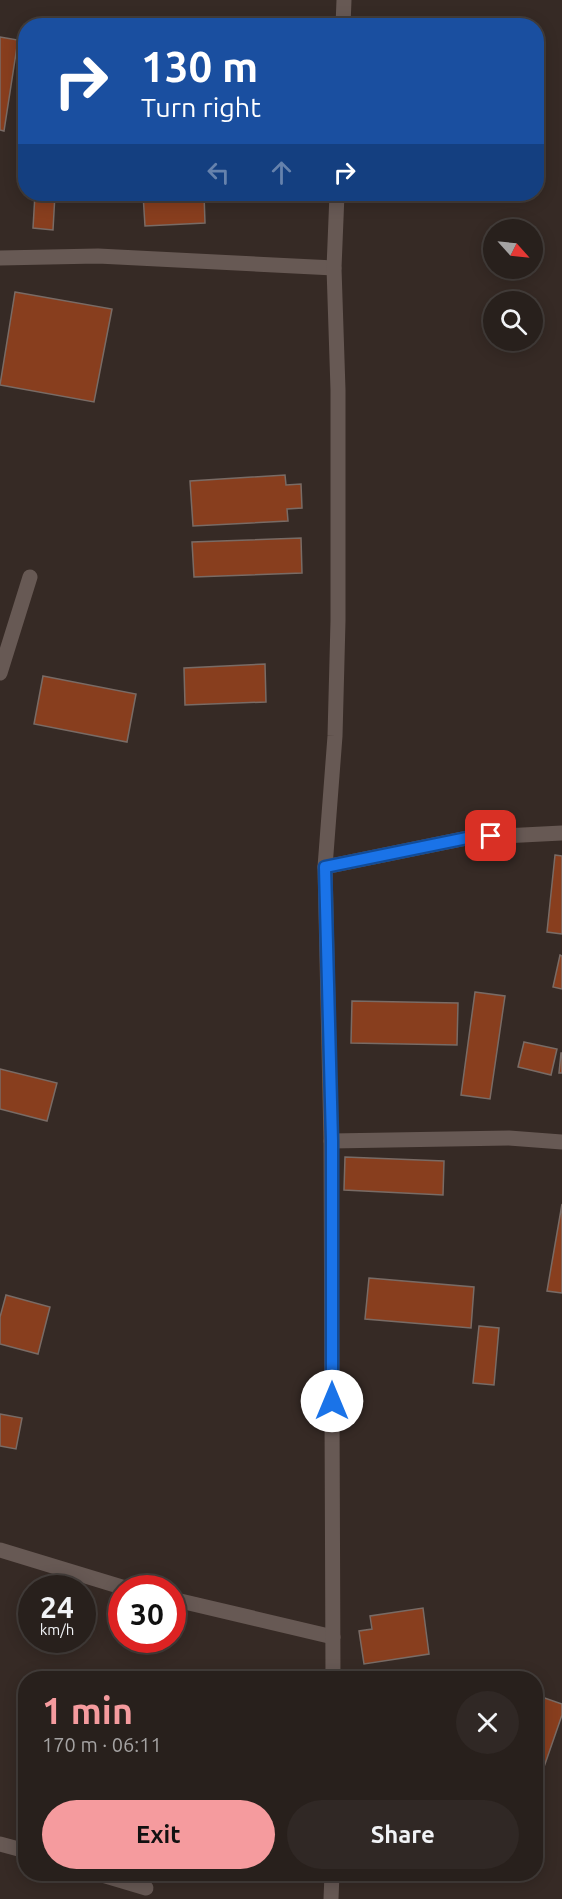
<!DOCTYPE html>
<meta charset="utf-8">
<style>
:root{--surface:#28201c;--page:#302825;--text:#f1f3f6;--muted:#a5a3a3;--line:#443e3b;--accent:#f59b9e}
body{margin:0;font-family:Ubuntu,sans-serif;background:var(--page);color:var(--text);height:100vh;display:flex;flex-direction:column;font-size:22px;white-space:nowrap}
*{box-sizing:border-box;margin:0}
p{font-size:20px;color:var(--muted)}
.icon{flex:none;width:33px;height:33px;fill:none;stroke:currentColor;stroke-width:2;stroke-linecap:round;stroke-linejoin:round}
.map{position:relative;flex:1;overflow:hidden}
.drawer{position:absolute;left:18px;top:1671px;width:525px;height:210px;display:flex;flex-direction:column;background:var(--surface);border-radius:24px;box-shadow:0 3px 15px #0003,0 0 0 2px var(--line)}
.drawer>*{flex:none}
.hud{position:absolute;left:18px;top:18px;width:526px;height:183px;border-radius:24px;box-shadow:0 3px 15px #0003,0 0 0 2px var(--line);background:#1a4fa0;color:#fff;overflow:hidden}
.needle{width:39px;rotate:117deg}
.tools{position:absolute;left:483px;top:219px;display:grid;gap:12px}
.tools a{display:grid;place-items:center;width:60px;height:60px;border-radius:50%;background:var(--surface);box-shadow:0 3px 15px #0003,0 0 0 2px var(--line);font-size:30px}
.speed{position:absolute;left:18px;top:1575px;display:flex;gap:12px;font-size:30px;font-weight:700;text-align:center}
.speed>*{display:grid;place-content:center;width:78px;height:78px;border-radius:50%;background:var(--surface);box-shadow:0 3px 15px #0003,0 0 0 2px var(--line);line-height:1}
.speed small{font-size:15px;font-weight:400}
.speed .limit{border:9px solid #d22;background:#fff;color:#111}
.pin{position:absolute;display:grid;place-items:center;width:51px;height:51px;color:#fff;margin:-26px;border-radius:12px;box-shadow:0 3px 9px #0006}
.me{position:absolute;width:66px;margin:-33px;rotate:0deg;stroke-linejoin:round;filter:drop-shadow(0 0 4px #0008)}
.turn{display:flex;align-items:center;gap:21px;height:126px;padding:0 24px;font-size:27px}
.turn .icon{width:78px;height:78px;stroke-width:2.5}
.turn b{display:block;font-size:42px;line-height:51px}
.lanes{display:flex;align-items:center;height:57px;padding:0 24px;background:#0003;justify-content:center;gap:30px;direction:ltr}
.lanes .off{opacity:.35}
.round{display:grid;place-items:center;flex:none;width:63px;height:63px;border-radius:32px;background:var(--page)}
.headline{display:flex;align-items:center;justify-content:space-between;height:102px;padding:0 24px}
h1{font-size:36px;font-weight:700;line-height:45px;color:var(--accent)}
.primary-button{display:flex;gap:12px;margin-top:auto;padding:12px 24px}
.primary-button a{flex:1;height:69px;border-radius:36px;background:var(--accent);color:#111;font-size:24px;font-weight:700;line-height:69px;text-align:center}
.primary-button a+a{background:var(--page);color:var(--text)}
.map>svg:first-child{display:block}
</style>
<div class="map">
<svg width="562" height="1899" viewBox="0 0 562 1899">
<rect width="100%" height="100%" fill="#362a25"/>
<g fill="#883e1e" stroke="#796b65" stroke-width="1.5">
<polygon points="0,37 18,40 4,131 0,130"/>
<polygon points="35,194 55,194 53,230 33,228"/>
<polygon points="143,194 204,194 205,223 145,226"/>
<polygon points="15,292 112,309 94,402 0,385"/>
<polygon points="285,475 286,485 301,484 302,508 287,509 288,521 193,526 190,481"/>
<polygon points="301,538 302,573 194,577 192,542"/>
<polygon points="265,664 266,702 185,705 184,668"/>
<polygon points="43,676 136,694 127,742 34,724"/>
<polygon points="555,855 562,856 562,934 547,932"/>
<polygon points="560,955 562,956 562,989 553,987"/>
<polygon points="475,992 505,996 490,1099 461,1095"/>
<polygon points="352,1001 458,1003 457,1045 351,1043"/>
<polygon points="524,1042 557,1049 551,1075 518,1067"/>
<polygon points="561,1053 562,1053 562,1073 559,1073"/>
<polygon points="0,1069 57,1083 47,1121 0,1109"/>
<polygon points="345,1157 444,1161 443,1195 344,1190"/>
<polygon points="562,1204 562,1293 547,1291"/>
<polygon points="369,1278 474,1287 471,1328 365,1319"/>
<polygon points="6,1295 50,1307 38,1354 0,1344 0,1317"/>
<polygon points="479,1326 499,1328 494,1385 473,1383"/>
<polygon points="0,1414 22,1418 16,1449 0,1446"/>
<polygon points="423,1608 429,1654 364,1664 359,1631 372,1629 370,1616"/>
<polygon points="536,1695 562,1704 562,1715 536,1790"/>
</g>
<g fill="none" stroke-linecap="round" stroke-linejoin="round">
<g stroke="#675954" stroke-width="15">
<polyline points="343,26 344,0"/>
<polyline points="0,258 98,256 334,268"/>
<polyline points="0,673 30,577"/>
<polyline points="325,867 467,838 562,833"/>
<polyline points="331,1141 509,1138 562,1142"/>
<polyline points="0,1550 125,1588"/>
<polyline points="172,1599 333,1637"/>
<polyline points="333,1678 331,1141 325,867 335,736 338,621 338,390 334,268 337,194"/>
<polyline points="0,1844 26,1851"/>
<polyline points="99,1874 146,1888"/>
<polyline points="331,1899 332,1874"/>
</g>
</g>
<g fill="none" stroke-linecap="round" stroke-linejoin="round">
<defs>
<polyline id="route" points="332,1401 332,1141 325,867 467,838 491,836"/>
</defs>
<use href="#route" stroke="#114b97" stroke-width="15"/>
<use href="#route" stroke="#1a73e8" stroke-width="10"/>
</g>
</svg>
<div class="tools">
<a><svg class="needle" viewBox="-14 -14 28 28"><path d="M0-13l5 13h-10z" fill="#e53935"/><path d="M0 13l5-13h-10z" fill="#a5a3a3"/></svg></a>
<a><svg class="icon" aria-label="search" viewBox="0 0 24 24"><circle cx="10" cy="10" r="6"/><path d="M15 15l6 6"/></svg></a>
</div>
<div class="speed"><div>24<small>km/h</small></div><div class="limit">30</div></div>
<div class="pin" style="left:491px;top:836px;background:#d93025"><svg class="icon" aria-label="arrive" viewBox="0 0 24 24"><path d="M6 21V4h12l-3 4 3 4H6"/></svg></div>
<svg class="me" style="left:332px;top:1401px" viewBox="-20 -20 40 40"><circle r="19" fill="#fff"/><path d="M0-13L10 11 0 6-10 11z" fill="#1a73e8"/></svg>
<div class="hud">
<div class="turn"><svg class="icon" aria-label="right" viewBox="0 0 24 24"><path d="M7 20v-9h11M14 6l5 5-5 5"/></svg><div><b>130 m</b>Turn right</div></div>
<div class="lanes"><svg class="icon off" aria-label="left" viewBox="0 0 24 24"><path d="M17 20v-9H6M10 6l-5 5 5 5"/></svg><svg class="icon off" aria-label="ahead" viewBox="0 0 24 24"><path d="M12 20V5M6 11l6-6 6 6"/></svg><svg class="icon" aria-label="right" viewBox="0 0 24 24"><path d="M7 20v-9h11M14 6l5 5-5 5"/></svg></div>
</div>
<section class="drawer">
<div class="headline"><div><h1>1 min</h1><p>170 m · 06:11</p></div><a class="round"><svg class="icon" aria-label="close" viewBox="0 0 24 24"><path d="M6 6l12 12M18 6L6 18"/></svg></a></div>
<div class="primary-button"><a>Exit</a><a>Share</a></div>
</section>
</div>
